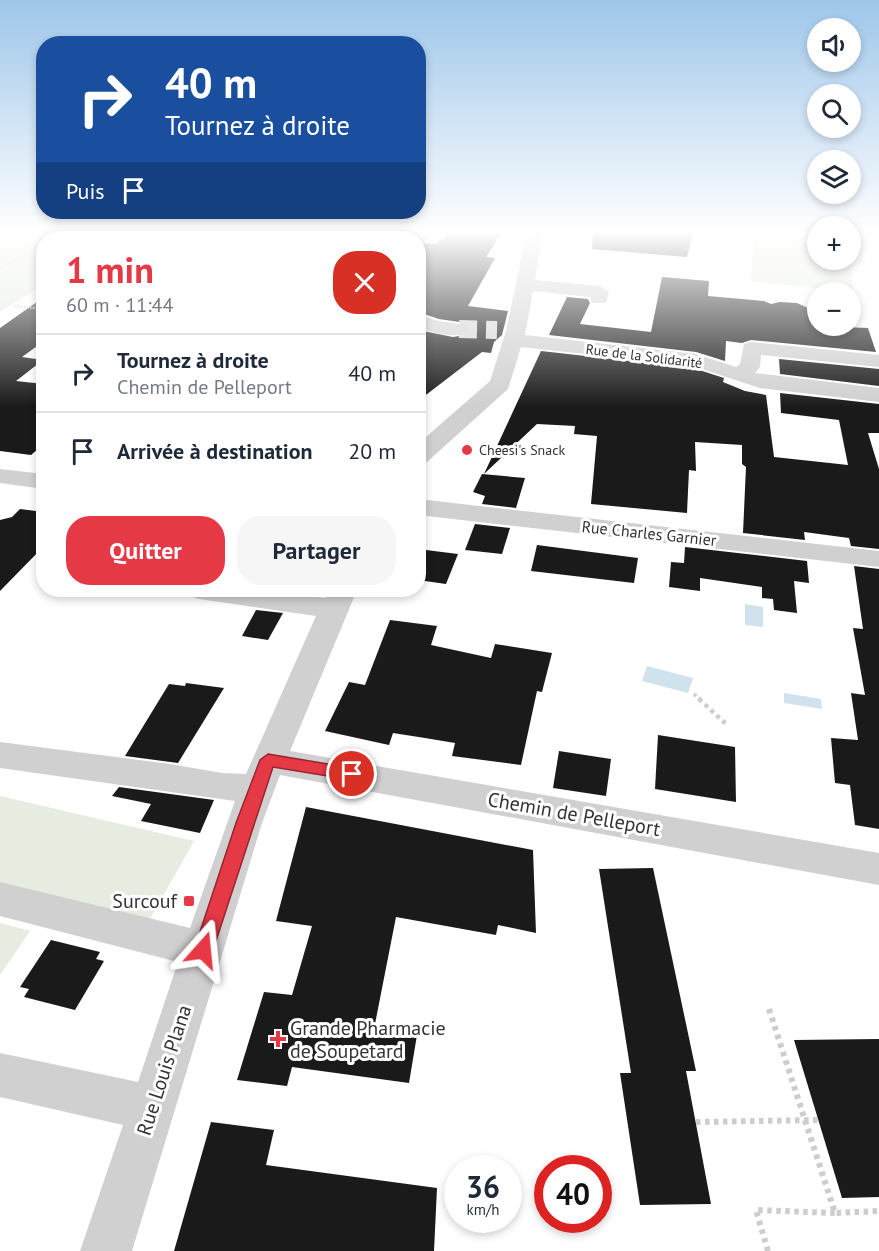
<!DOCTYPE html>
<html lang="fr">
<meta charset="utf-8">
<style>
:root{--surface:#fff;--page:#f6f6f7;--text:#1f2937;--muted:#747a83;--line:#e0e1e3;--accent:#e63946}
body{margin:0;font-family:"PT Sans",sans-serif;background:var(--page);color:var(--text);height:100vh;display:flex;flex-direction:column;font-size:22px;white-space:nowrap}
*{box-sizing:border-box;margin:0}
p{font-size:20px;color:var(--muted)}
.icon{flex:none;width:33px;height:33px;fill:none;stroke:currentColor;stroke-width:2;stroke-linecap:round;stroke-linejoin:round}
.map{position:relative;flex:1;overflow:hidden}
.side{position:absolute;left:36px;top:231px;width:390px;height:366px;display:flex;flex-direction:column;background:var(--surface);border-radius:24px;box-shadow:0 3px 9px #0003}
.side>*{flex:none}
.banner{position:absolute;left:36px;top:36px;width:390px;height:183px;border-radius:24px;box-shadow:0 3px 9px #0003;background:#1a4fa0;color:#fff;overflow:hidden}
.buttons{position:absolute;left:807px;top:18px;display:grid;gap:12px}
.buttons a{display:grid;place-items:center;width:54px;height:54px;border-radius:50%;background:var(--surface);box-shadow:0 3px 9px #0003;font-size:30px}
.speed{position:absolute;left:444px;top:1155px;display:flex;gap:12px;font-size:30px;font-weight:700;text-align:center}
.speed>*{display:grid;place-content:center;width:78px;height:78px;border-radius:50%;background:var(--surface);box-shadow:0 3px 9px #0003;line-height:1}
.speed small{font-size:15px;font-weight:400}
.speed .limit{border:9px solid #d22;background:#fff;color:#111}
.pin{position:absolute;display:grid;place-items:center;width:51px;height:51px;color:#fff;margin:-26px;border:3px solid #fff;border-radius:50%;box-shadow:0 2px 6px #0007}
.me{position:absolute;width:66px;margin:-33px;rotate:18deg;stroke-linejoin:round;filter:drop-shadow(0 0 4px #0008)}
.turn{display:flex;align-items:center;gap:21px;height:126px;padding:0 30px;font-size:27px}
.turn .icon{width:78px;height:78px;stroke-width:2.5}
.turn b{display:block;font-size:42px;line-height:51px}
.then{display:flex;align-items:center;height:57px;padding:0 30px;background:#0003;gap:12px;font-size:22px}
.round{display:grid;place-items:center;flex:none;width:63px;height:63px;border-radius:24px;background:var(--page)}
.head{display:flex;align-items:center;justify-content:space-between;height:102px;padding:0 30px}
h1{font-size:36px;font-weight:600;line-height:45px;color:var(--accent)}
.button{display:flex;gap:12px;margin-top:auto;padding:12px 30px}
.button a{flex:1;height:69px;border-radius:24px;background:var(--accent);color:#fff;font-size:24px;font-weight:600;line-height:69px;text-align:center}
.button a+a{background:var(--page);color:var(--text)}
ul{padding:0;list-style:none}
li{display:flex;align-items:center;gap:18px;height:78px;padding:0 30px;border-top:2px solid var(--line)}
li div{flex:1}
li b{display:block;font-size:22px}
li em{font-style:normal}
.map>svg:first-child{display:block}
</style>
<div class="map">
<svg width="879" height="1251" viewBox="0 0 879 1251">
<rect width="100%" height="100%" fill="#fff"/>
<g fill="#e6ecdf">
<polygon points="0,231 127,231 116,238 44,238 43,285 0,312"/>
<polygon points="755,236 817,242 818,260 850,260 851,254 853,292 750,281"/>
<polygon points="0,796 194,841 146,926 0,889"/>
<polygon points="0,923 30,931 0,975"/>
</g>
<g fill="#cfe2ee">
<polygon points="745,604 763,607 763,627 745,625"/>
<polygon points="647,666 693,678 688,693 642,681"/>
<polygon points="784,693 821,699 822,709 784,703"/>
</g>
<g fill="#1a1a1a">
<polygon points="446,231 503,231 486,257 495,258 468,306 508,311 502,335 494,342 491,353 482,352 418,401 418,330 453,337 465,335 471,329 466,323 439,319 418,312 418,243 438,244 439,240 445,238"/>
<polygon points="593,231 694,231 687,257 592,249"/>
<polygon points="662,277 709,281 708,296 764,301 771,304 780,302 797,303 817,312 818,326 868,328 876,352 751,340 742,343 726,341 725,361 696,352 549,335 567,297 588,299 590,303 580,324 651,332"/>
<polygon points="44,297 44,341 22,357 43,360 16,381 44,384 44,444 31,455 0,451 0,328"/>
<polygon points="541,351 693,368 724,378 723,382 745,391 766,395 774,457 848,465 839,420 781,413 780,393 879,404 879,433 868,433 879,469 879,549 851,546 849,538 804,532 805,540 743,533 746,467 742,464 742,445 695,442 696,471 689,470 687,513 591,504 597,436 574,434 575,426 537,424 484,474"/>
<polygon points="779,359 879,369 879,386 780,374"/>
<polygon points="482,474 525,478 516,508 482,504 485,496 473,492"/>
<polygon points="20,509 44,512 44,546 0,591 0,520 12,517"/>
<polygon points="475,524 510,528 502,554 465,550"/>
<polygon points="537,545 638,558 634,583 531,571"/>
<polygon points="685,547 807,561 809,583 794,581 797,613 774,610 773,599 762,598 762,587 700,578 700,591 669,587 671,562 684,563"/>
<polygon points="418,549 458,554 446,584 418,580"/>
<polygon points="854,566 879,569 879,829 855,825 850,785 835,783 831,738 858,740 851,693 865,695 853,628 863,629"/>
<polygon points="256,610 283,613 268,640 242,636"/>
<polygon points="390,620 437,626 431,645 491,658 495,644 552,653 542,692 537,691 521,765 452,756 455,743 425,738 393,733 389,745 325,731 349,682 365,685"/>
<polygon points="186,683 224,688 178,763 125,756 169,684 185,686"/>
<polygon points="658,735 735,747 736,802 655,789"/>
<polygon points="559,751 611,759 606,796 553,788"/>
<polygon points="119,787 214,800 200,833 141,821 151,804 112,796"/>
<polygon points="306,807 533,850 536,933 498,925 496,935 396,917 375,1024 418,1029 409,1083 292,1067 287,1086 237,1080 264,992 292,995 312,926 276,921"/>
<polygon points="653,868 696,1071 686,1071 711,1204 640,1205 620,1073 631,1073 599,869"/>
<polygon points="51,940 100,952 96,959 104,961 75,1010 24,997 29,989 20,987"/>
<polygon points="879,1039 879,1197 842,1198 794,1040"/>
<polygon points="211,1122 274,1130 266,1165 437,1188 434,1251 174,1251"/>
</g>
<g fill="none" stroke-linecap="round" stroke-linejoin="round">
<polyline stroke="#d6d6d6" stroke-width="18" stroke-dasharray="18 9" stroke-linecap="butt" points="459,329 497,330"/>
<g stroke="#cdcdcd" stroke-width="2" stroke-dasharray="1.5 1.5" stroke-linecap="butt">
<polyline points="54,238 67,231"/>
<polyline points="0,269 44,244"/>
<polyline points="15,306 44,309"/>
</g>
<polyline stroke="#cdcdcd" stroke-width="4" stroke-dasharray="3 3" stroke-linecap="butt" points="694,694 701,700"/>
<polyline stroke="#cdcdcd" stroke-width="4.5" stroke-dasharray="4 4" stroke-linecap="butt" points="699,699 726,724"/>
<g stroke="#cdcdcd" stroke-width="6" stroke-dasharray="4.5 4.5" stroke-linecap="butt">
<polyline points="769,1009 835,1213 879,1211"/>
<polyline points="696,1122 818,1120"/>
<polyline points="768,1251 756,1210 835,1213"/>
</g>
<g fill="#d0d0d0" fill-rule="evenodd">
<polygon points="151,231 206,233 214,238 155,238 149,234"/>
<polygon points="418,231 443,231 445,234 443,237 418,241 418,238 371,237 379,232"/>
<polygon points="527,231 543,231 535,280 600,286 609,292 606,303 592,303 590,297 533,291 525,335 696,354 736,367 740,364 744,344 751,342 879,355 879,367 761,355 760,367 755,373 879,388 879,402 760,388 693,366 521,347 508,389 427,462 418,464 418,444 490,381 506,331"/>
<path d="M418,314L438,321L466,325L469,329C460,341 431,333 418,327Z"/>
<polygon points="0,469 44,474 44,489 0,483"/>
<polygon points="418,499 879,551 879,567 418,515"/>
<polygon points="185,590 260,590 325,598 329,590 357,590 290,751 879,853 879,885 280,775 262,823 132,1251 80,1251 123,1125 0,1097 0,1053 138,1082 178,962 0,916 0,882 190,928 235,801 0,768 0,742 170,764 222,773 246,774 316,616 199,599 189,596"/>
</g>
</g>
<linearGradient id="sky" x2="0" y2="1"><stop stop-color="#9ec6ea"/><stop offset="0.57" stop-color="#fff"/><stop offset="1" stop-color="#fff" stop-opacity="0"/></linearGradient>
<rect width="879" height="407" fill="url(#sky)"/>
<polygon fill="#e63946" stroke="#96252e" stroke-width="1.5" points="268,754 352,768 360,774 352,780 273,767 213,950 210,956 203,958 197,956 194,950 236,823 260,760"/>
<g fill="#e63946" stroke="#fff" stroke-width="2">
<circle cx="467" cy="450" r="6"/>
<rect x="183" y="895" width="12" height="12" rx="3"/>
<path d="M275 1030h6v6h6v6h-6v6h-6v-6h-6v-6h6z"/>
</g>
<g text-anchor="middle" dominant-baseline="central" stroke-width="6" stroke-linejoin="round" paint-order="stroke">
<g font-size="14" fill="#333" stroke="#fff">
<text transform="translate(644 356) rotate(7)">Rue de la Solidarité</text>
</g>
<g font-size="14" fill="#333" stroke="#fff" text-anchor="start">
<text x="479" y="450">Cheesi's Snack</text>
</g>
<g font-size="16" fill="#333" stroke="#fff">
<text transform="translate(649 533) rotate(6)">Rue Charles Garnier</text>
</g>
<g font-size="20" fill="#333" stroke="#fff">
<text transform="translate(574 814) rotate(10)">Chemin de Pelleport</text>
<text transform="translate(164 1070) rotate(-72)">Rue Louis Plana</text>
</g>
<g font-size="20" fill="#333" stroke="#fff" text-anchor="end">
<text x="177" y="901">Surcouf</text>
<text x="290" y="1028" text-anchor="start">Grande Pharmacie<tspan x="290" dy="23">de Soupetard</tspan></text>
</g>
</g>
</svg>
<div class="buttons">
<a><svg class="icon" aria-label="sound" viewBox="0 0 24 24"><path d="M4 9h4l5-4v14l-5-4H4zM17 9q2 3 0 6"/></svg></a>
<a><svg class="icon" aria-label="search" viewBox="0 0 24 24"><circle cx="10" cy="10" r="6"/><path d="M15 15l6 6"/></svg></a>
<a><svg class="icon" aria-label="layers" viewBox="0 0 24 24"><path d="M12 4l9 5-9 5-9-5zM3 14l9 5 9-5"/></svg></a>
<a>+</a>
<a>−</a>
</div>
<div class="speed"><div>36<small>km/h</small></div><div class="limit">40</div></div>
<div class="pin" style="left:352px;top:774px;background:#d93025"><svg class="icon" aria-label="arrive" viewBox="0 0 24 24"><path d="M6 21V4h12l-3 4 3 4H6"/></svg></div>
<svg class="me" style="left:203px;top:950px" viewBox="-20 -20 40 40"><path d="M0-17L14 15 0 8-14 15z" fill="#e63946" stroke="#fff" stroke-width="4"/></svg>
<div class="banner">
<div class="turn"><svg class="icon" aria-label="right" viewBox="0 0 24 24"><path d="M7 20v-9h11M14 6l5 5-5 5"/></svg><div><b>40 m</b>Tournez à droite</div></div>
<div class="then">Puis<svg class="icon" aria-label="arrive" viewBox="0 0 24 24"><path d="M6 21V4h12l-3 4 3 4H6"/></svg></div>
</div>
<section class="side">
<div class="head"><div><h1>1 min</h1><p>60 m · 11:44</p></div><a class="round" style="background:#d93025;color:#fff"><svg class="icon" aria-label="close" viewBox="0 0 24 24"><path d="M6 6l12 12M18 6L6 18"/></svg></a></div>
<ul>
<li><svg class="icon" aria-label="right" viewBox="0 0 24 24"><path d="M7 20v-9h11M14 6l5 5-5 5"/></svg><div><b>Tournez à droite</b><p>Chemin de Pelleport</p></div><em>40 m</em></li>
<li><svg class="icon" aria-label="arrive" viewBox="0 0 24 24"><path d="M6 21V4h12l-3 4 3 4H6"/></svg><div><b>Arrivée à destination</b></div><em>20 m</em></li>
</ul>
<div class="button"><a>Quitter</a><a>Partager</a></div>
</section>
</div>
